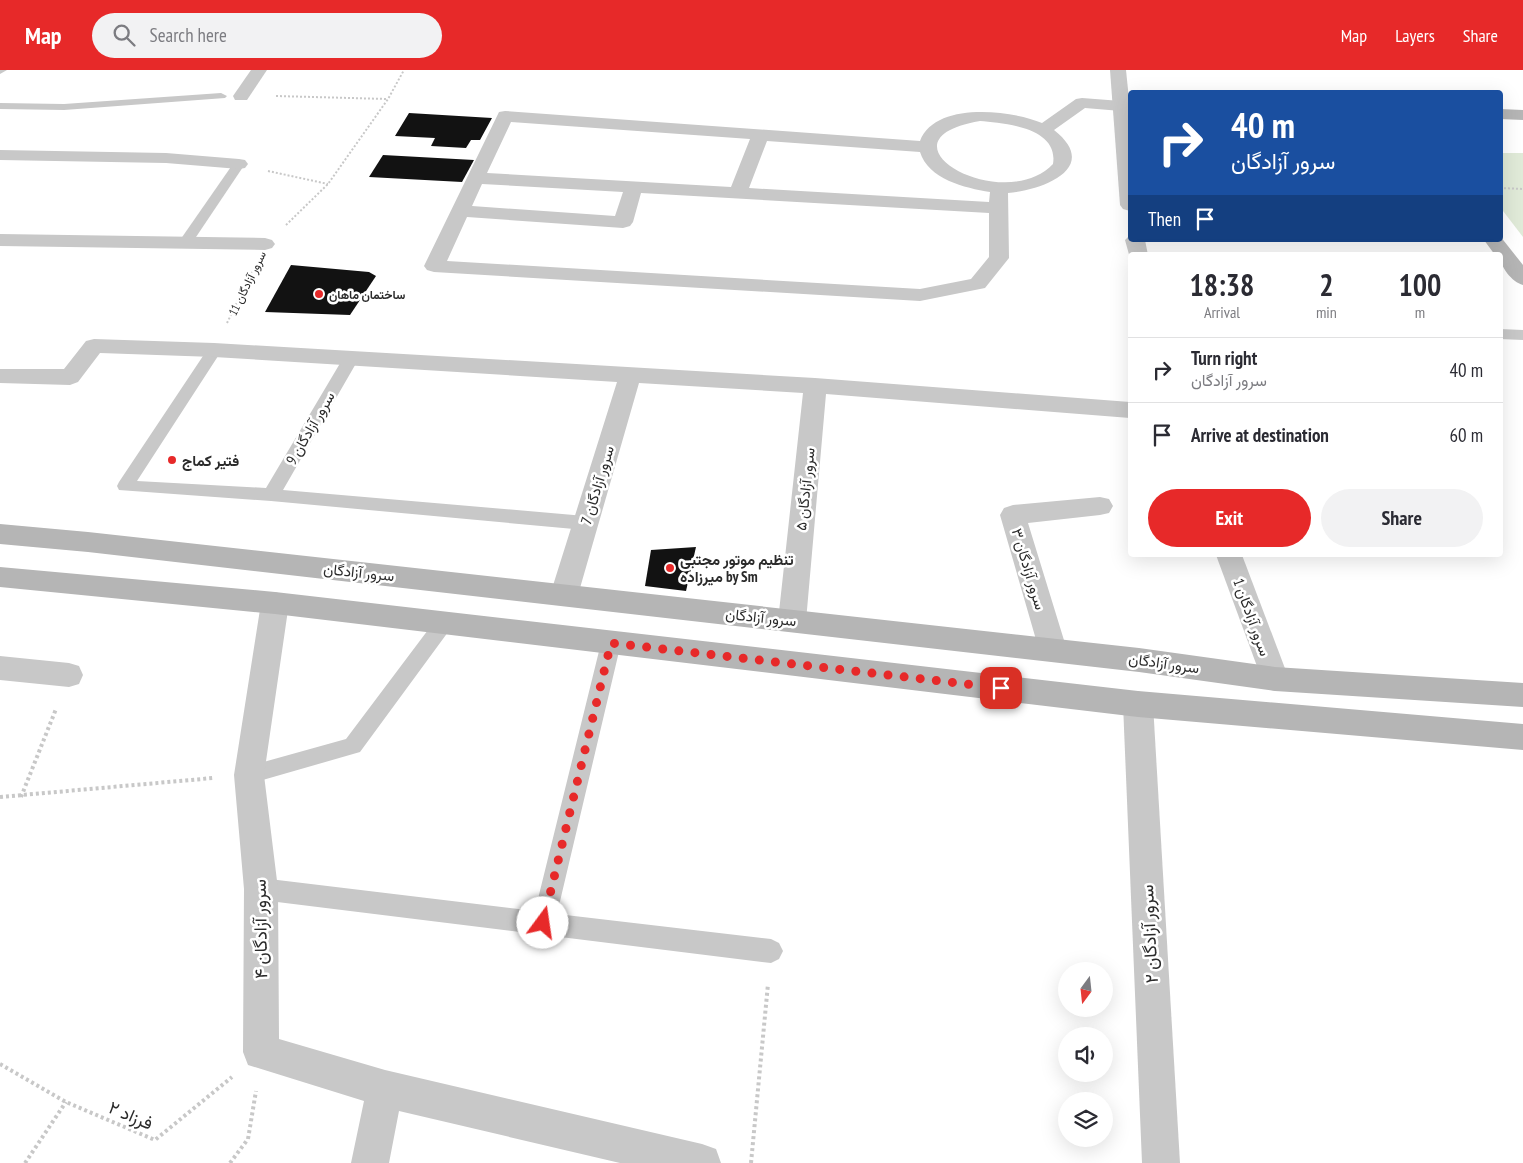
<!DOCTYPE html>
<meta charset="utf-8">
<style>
:root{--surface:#fff;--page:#f2f2f3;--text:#2b2b33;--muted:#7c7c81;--line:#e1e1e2;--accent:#e72929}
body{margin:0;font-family:"PT Sans Narrow",Vazirmatn,sans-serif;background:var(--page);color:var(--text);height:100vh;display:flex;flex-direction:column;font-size:19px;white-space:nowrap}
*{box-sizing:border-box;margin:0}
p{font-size:16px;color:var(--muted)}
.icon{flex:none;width:28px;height:28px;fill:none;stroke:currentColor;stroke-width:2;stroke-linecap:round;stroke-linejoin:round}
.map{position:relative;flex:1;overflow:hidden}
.side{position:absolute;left:1128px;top:182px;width:375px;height:305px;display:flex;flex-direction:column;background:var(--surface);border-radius:5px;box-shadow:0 5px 20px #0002}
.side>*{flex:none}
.hud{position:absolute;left:1128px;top:20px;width:375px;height:152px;border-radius:5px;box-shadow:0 5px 20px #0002;background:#1a4fa0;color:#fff;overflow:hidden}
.needle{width:32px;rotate:195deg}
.controls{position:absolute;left:1058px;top:892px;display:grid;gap:10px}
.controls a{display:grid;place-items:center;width:55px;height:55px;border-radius:50%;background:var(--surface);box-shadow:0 5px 20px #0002;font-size:25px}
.pin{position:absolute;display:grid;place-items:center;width:42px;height:42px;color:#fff;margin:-21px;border-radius:10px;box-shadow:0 2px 8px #0006}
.me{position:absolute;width:55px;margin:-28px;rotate:14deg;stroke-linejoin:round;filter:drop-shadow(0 0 4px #0008)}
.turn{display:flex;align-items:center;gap:18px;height:105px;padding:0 20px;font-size:22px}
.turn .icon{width:65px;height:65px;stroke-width:2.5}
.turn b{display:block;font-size:35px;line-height:42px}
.then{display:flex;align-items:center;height:48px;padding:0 20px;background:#0003;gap:10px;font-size:19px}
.eta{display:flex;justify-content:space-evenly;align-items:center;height:85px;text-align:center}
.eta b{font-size:30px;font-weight:800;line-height:35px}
.action{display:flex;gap:10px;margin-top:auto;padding:10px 20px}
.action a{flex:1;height:58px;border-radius:30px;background:var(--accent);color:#fff;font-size:20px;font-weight:800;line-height:58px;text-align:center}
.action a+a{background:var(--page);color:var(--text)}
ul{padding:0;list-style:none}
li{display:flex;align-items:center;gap:15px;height:65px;padding:0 20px;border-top:1px solid var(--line)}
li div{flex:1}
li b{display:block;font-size:19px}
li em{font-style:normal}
header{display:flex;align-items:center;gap:30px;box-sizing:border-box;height:70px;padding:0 25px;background:var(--accent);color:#fff}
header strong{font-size:24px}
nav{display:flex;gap:28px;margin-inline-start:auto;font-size:18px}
.search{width:350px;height:45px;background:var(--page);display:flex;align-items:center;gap:12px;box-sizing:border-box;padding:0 18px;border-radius:28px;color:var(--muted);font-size:19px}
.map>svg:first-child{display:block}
</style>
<header>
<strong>Map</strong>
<div class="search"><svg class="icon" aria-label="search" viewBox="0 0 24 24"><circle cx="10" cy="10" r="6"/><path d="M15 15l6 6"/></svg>Search here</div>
<nav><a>Map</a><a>Layers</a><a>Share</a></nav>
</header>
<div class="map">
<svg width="1523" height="1093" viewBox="0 0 1523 1093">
<rect width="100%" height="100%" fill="#fff"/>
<polygon fill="#e0ead8" points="1500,83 1523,83 1523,167 1500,137"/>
<g fill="#121212">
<polygon points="409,43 492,48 480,70 471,70 466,78 431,76 435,68 395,66"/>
<polygon points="383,85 474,90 462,112 369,107"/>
<polygon points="291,195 369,202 376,206 350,245 265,242"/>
<polygon points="696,477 686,521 645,516 651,480"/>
</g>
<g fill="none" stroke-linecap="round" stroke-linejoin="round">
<g stroke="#c8c8c8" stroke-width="2" stroke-dasharray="2 2" stroke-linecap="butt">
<polyline points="276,26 387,29"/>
<polyline points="268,101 328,114"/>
<polyline points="1500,118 1523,119"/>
<polyline points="286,155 328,114 388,29 404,0"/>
<polyline points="227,253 252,202"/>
</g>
<g stroke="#c8c8c8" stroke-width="4" stroke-dasharray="3 3" stroke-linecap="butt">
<polyline points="0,727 213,708"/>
<polyline points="21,727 56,639"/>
<polyline points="0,994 66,1032 155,1070 232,1007"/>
<polyline points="25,1093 66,1032"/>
<polyline points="230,1093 248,1069 256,1021"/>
<polyline points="751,1093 768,914"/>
</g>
<g fill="#c8c8c8" fill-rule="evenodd">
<polygon points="0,0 7,0 0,4"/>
<polygon points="221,23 227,26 225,28 64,40 0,39 0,33 64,34"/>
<polygon points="239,90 245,94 192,173 185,177 180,176 178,173 235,91"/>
<polygon points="1500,259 1523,260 1523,270 1500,269"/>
<polygon points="214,275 219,277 222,280 137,411 266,418 342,290 345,286 355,286 358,290 283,420 585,446 591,448 594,453 591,458 585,460 271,431 119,420 117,416 119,412 209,277"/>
<polygon points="444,545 451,548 453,553 451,558 360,682 249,714 242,712 239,705 242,698 346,669 437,548"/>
<polygon points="611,565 618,567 621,573 557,844 771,869 779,873 783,881 779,889 771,893 261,830 253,827 250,819 253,811 261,808 535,841 601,573 604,567"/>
</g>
<g fill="#c8c8c8" fill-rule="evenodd">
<polygon points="251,0 267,0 247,30 235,30 233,26"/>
<path d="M1082,28L1121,31L1127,32L1130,36L1127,40L1121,41L1085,38L1054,60C1102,98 1042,120 1008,123L1009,188L985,218L920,231L434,202L427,200L424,196L499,42L505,41L920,71C935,31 1011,40 1042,53L1076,29ZM980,51C1004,53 1059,57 1053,94C1002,147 869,70 980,51ZM511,52L750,69L731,117L487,103ZM767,71L920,82C928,109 965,118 990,122L989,132L749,118ZM482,114L623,122L615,146L472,136ZM641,123L989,143V187L971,209L920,219L447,191L467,147L623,158L630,156L633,152Z"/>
<polygon points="0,80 166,83 239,89 245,90 248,94 245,98 239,99 166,93 0,90"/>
<polygon points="0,164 265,168 272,170 275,174 272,178 265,180 0,176"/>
<polygon points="94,269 214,273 815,308 1130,332 1130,348 826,324 806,551 802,559 792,562 782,559 778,551 803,323 639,313 578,525 574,533 564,536 554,533 550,525 617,312 214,287 100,283 78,312 70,315 0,313 0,299 64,299 86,271"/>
<polygon points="1100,427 1109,429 1113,436 1109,443 1100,445 1028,453 1067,580 1063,588 1053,592 1043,588 1039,580 1000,445 1004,438 1013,435"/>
<polygon points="1216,485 1242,485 1289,609 1285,618 1275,621 1265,618"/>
<polygon points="275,522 285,525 289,533 264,705 278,819 279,969 385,1000 702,1074 716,1079 721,1093 620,1093 399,1041 389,1093 351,1093 364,1031 248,995 243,982 244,819 234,705 261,533 265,525"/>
<polygon points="0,586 69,593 79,596 83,605 79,614 69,617 0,610"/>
</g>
<g fill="#c8c8c8" fill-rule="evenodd">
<polygon points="1110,0 1126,0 1130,39 1130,141 1123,139 1120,135"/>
<polygon points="1130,165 1130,170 1145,170 1148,185 1130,185 1130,188 1125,170"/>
<polygon points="1138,621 1148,625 1153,634 1180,1093 1142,1093 1123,634 1128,625"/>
</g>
<g fill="#b5b5b5" fill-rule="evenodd">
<polygon points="1500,39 1523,40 1523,50 1500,49"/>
<path d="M1500,166L1523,195V215C1512,212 1500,197 1500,185H1495L1484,170H1500Z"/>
<polygon points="0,454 88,462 1139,578 1275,597 1523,613 1523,637 1275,621 1139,602 88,482 0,474"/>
<polygon points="0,497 275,522 1138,621 1523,654 1523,680 1138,647 275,544 0,517"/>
</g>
</g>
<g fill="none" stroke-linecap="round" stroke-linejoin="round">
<polyline stroke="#e72929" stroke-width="9" stroke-dasharray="0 16.2" points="543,853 611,573 1001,618"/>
</g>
<g fill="#e72929" stroke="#fff" stroke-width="2">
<circle cx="319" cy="224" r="5"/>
<circle cx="172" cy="390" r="5"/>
<circle cx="670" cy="498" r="5"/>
</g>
<g text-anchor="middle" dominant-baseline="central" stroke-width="5" stroke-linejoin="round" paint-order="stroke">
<g font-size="12" fill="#2b2b2b" stroke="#fff">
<text transform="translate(247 213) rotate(-64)">سرور آزادگان 11</text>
</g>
<g font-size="12" font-weight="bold" fill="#2b2b2b" stroke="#fff" text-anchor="start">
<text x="329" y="224">ساختمان ماهان</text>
</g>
<g font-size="15" fill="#2b2b2b" stroke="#fff">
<text transform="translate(310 358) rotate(-60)">سرور آزادگان 9</text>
<text transform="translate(597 415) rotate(-73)">سرور آزادگان 7</text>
<text transform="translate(805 419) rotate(-84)">سرور آزادگان ۵</text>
<text transform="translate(1029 499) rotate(73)">سرور آزادگان ۳</text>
<text transform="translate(359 502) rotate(6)">سرور آزادگان</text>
<text transform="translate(761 547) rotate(6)">سرور آزادگان</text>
<text transform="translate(1252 547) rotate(70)">سرور آزادگان 1</text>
<text transform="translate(1164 593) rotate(8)">سرور آزادگان</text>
</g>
<g font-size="15" font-weight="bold" fill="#2b2b2b" stroke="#fff" text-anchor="start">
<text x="182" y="390">فتیر کماج</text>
<text x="680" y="489">تنظیم موتور مجتبی<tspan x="680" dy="17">میرزاده by Sm</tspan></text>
</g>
<g font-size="18" fill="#2b2b2b" stroke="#fff">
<text transform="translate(260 859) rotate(-91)">سرور آزادگان ۴</text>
<text transform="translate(1149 864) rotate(-93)">سرور آزادگان ۲</text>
<text transform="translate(131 1045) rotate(23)">فرزاد ۲</text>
</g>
</g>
</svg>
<div class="controls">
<a><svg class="needle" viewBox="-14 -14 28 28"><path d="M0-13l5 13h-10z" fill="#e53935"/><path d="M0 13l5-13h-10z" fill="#7c7c81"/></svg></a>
<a><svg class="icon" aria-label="sound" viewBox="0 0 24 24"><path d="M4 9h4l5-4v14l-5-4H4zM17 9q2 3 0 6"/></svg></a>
<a><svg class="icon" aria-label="layers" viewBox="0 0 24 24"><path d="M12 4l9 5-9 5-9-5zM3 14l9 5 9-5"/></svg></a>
</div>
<div class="pin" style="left:1001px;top:618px;background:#d93025"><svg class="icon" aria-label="arrive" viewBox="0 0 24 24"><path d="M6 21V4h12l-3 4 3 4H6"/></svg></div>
<svg class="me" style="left:543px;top:853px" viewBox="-20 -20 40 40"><circle r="19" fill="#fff"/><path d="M0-13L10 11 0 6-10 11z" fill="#e72929"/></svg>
<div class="hud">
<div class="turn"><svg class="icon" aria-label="right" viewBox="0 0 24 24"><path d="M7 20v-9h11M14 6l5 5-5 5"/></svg><div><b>40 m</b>سرور آزادگان</div></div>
<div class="then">Then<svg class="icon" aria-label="arrive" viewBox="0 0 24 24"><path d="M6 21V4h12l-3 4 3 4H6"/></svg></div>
</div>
<section class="side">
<div class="eta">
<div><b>18:38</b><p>Arrival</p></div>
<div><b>2</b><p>min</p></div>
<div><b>100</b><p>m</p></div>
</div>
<ul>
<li><svg class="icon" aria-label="right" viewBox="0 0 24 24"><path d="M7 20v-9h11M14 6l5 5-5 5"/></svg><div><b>Turn right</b><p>سرور آزادگان</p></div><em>40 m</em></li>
<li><svg class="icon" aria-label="arrive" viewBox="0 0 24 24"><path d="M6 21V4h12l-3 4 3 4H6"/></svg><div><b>Arrive at destination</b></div><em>60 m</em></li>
</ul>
<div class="action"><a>Exit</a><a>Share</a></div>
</section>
</div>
